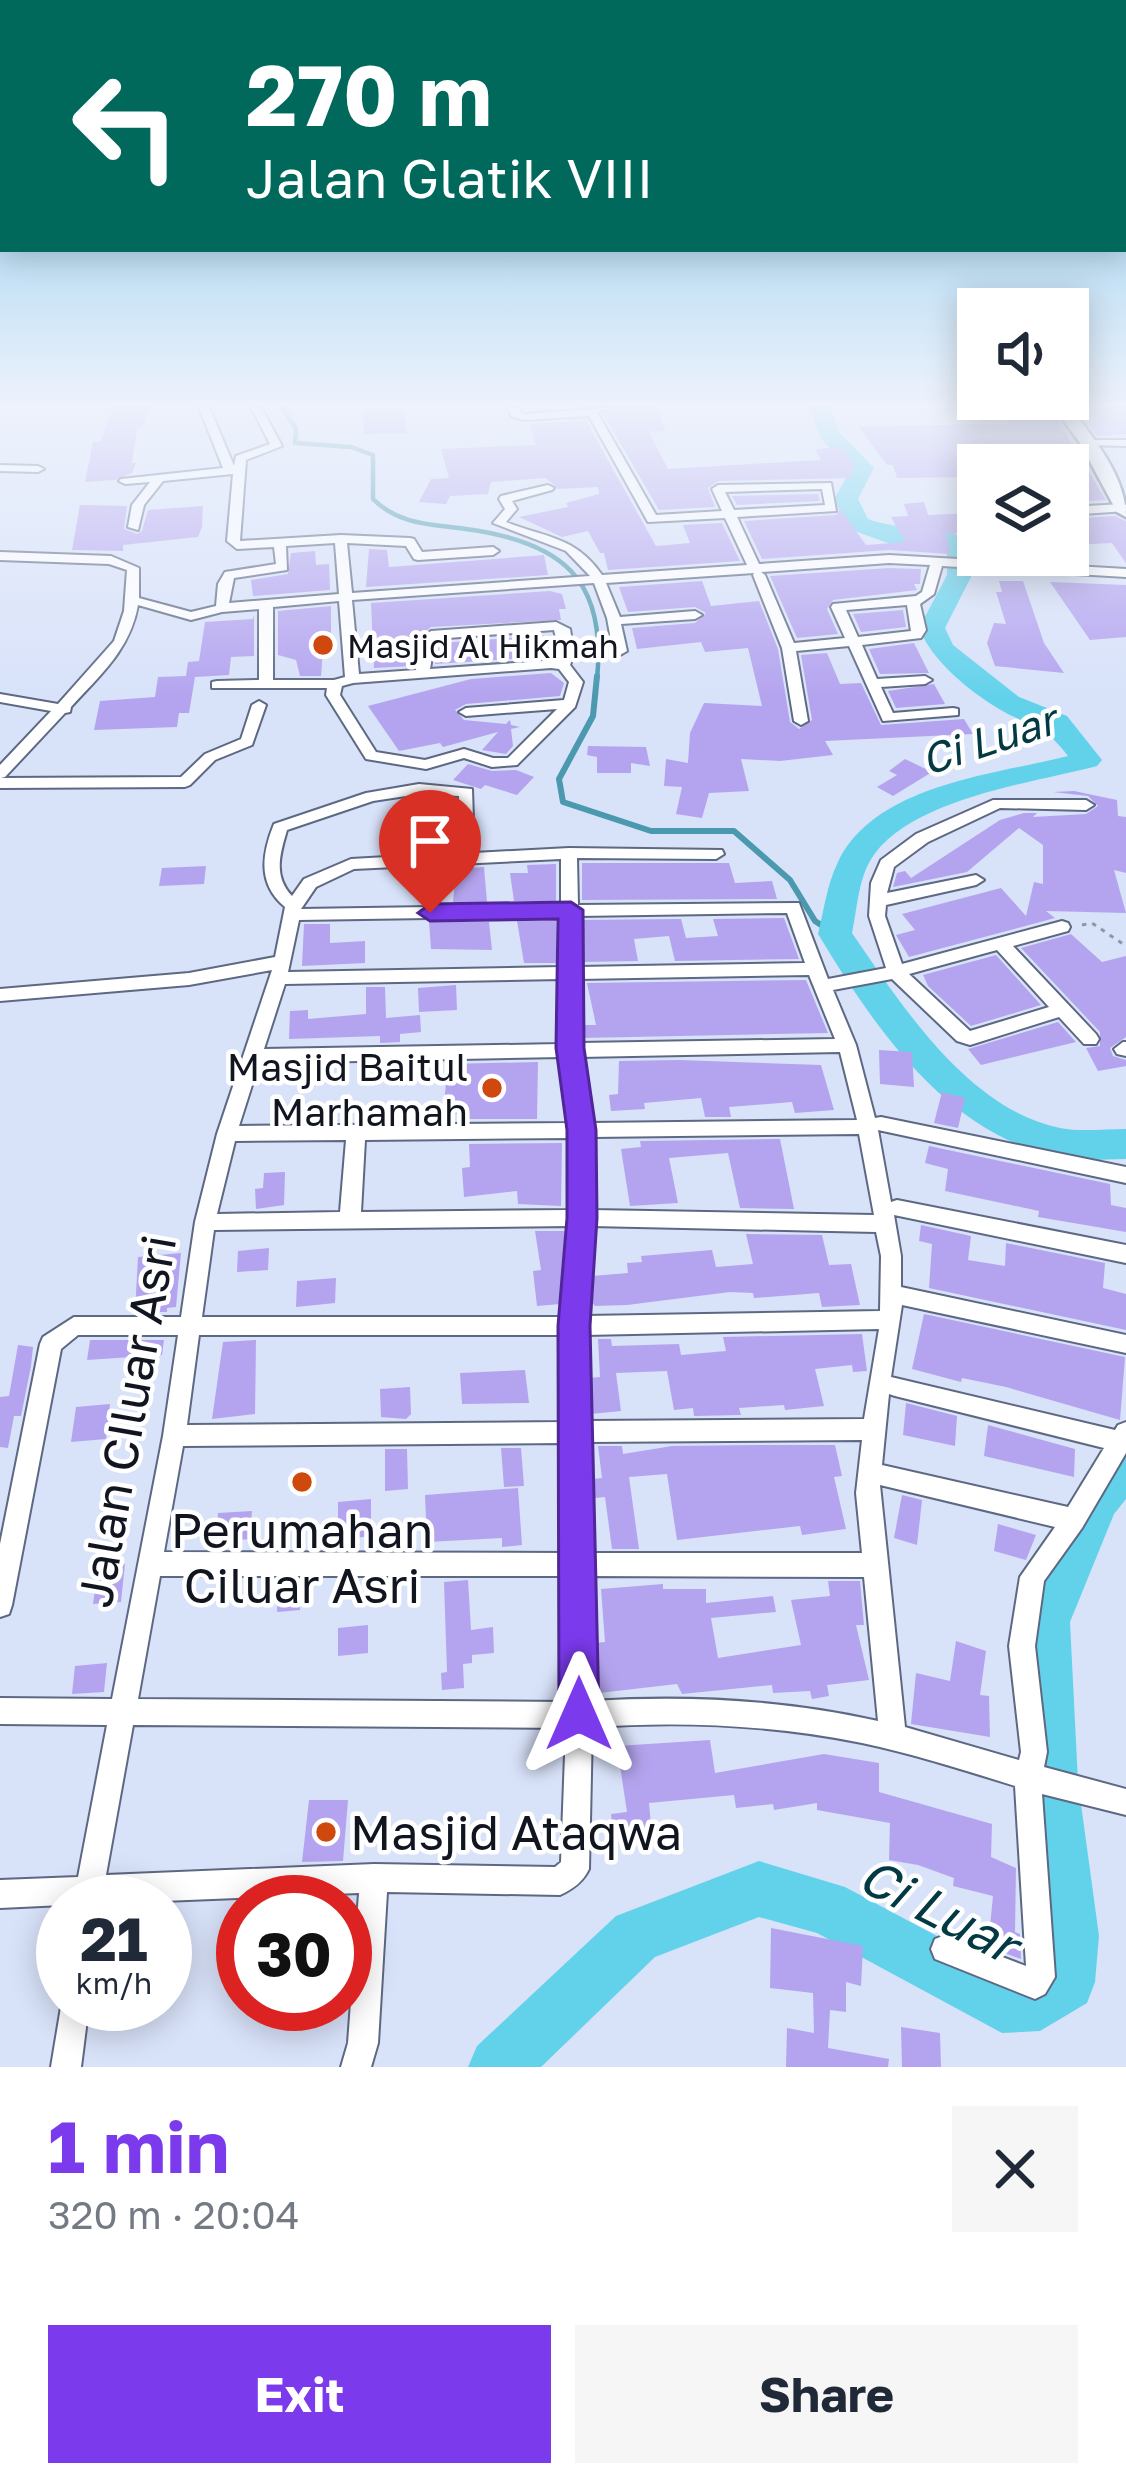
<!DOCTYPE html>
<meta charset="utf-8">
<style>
:root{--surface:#fff;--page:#f6f6f7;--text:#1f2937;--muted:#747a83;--accent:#7c3aed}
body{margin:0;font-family:"Golos Text",sans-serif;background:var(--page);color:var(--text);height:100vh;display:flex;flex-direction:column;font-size:45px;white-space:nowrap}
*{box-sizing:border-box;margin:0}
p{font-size:39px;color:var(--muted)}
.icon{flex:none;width:66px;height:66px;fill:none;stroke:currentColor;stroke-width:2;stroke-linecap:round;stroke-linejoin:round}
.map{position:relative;height:2067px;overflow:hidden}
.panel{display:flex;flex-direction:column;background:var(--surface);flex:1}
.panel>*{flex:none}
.hud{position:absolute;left:0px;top:0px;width:1128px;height:252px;box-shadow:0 6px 30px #0003;background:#00695c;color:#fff;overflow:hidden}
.tools{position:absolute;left:957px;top:288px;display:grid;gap:24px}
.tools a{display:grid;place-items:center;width:132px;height:132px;border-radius:0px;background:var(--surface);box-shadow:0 6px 30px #0003;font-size:60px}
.speed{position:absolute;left:36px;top:1875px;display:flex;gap:24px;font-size:60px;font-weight:700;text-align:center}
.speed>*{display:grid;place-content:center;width:156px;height:156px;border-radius:50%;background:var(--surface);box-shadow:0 6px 30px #0003;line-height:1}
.speed small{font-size:30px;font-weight:400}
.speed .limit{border:18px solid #d22;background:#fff;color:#111}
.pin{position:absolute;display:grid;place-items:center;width:102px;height:102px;color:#fff;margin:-123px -51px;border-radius:50% 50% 50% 0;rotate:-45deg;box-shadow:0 0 12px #0007}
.pin .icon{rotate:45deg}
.me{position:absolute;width:132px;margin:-66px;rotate:0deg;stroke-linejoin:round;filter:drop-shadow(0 0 9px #0008)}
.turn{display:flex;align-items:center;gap:42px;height:252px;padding:0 48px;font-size:54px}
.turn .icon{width:156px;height:156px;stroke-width:2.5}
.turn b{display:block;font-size:84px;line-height:102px}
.round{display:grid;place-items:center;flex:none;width:126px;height:126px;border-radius:0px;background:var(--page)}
.headline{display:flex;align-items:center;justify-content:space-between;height:204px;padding:0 48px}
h1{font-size:72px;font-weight:700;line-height:90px;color:var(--accent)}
.cta{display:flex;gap:24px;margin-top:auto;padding:24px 48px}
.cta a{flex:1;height:138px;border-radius:0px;background:var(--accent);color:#fff;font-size:48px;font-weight:700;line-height:138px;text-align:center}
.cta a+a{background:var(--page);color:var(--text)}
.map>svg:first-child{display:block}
</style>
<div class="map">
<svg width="1126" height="2067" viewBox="0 0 1126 2067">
<rect width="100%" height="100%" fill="#d8e2f9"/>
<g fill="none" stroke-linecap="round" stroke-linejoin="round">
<path stroke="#4a99ae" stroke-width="4.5" d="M282,407L296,429L295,443L351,447L373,455V499C399,525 431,524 466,529C562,542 607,579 597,679"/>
<polyline stroke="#4a99ae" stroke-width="6" points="597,676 593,716 559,779 563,802 651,831 734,831 790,880 815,921 835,934"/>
<g fill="#62d2eb" fill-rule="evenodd">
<path d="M808,407H830L839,432L874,468L858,499L868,519C897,531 950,525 970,541L972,575L945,628L953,645L1019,697L1067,716L1102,760L1097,766C1033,783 906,799 870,861C858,882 857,910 852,933C902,1006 968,1109 1060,1128C1081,1132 1105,1129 1126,1129V1159C1105,1159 1082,1162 1062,1158C948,1136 874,1027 818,934C824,910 827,884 838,862C876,784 994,775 1068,756C1040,720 1033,729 999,709C968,690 932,661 919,628L947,575V548L888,543L849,529L834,499L851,469L821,439Z"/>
<polygon points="1126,1442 1126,1499 1114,1514 1070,1622 1078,1782 1099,1936 1095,1982 1087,2003 1040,2031 1002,2033 817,1933 759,1917 655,1957 541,2067 468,2067 477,2046 616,1916 759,1861 845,1887 1008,1974 1030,1973 1039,1967 1043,1936 1024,1782 1020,1622 1080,1483 1110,1449"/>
</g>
</g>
<g fill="#b4a4ef">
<polygon points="113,407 150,407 142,427 137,428 132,463 136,463 132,473 115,480 85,482 93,442 101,441"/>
<polygon points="622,407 656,407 666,431 649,432 668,469 821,460 815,449 843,447 855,468 851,468 853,478 718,481 708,488 715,507 659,510 604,415"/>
<polygon points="1050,407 1106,500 1069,502 1068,495 1076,494 1068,483 1068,465 978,465 978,507 969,508 964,477 897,478 893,465 887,465 858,426 1010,424 1001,408"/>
<polygon points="1076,407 1126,407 1126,434 1097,436"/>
<polygon points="405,408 406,433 364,434 363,410"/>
<polygon points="586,421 656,546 690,543 683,525 722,523 740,561 608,570 604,553 600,553 588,531 562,537 519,517 568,507 566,503 599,494 598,487 558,489 546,478 491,482 488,494 450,496 446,504 419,502 431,479 449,478 441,449 536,445 530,424"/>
<polygon points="818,494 820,501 737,505 732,496"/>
<polygon points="924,502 928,515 978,513 978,534 946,533 950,554 889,550 762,559 744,521 836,515 840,509 866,545 905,542 891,517 908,516 904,504"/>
<polygon points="80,505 127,506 124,529 137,534 142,531 148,510 203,506 202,527 198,537 123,545 123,551 72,550"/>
<polygon points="1115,516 1126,521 1126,563 1112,543 1068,545 1068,519"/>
<polygon points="369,549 387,550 389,567 544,555 548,575 366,587"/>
<polygon points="315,551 316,565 329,564 330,590 253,596 251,580 288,574 291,553"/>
<polygon points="889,568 921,569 920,584 914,584 917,590 833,600 827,609 838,634 797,638 770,576"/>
<polygon points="702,581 711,606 759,601 778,649 790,722 799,729 812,720 801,655 827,653 840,684 861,683 881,725 964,719 973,734 825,741 833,755 780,761 741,759 749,791 709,793 702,818 676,814 682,787 664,786 666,759 688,763 690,733 704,703 762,706 748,648 705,652 701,642 637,649 632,628 695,623 706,613 695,607 628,612 619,587"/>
<polygon points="999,581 1023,581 1044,643 1064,673 995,666 987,643 994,623 1006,624 996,592 1002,592"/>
<polygon points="1050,582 1126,585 1126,637 1090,640"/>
<polygon points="550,591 562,594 566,609 559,609 561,620 431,627 415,641 412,666 374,668 371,603"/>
<polygon points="331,606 331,650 323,651 321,676 300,676 296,660 278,655 278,611"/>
<polygon points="903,610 906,627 861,632 853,614"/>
<polygon points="254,614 254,656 231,657 229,675 195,677 189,713 179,713 177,727 94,730 100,701 155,697 158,677 186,676 188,662 199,661 205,622 253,619"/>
<polygon points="551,635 555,656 435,664 439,643"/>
<polygon points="914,643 929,673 880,674 869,649"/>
<polygon points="551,673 564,683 560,696 466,704 455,710 464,720 506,724 510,720 511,725 520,727 511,729 513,746 506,754 482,750 498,732 443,747 440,743 399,751 368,706 471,679"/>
<polygon points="934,684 945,704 896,708 888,691"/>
<polygon points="588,746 646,747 650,766 631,763 631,773 597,773 597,757 587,755"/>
<polygon points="905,759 932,772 893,796 877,787 897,775 889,771"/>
<polygon points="468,764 492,771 516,770 534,777 517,795 485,785 481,789 453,780"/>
<polygon points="1074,791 1117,800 1118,816 1126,817 1126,873 1114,870 1126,913 1046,911 1055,918 909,957 896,935 915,930 902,914 1001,888 1026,916 1034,882 1043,884 1043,845 1019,828 967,872 893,887 897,873 905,871 911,878 1000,820 1024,813 1037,813 1033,817 1086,814 1098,806 1088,796 1053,792"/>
<polygon points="417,799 431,799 437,847 403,850 401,824 419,823"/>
<polygon points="582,863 729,863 735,883 772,881 777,899 582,900"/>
<polygon points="556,864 556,901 514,901 510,873 528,873 527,865"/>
<polygon points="206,866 204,884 159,886 162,868"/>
<polygon points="484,867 487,902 453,902 456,869"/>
<polygon points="784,918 799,959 675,961 669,936 634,939 638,961 583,962 583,920 681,919 686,938 718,936 713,919"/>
<polygon points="517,921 556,921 556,963 524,963"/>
<polygon points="429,922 489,922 492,950 431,949"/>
<polygon points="304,924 330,924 330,943 365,941 365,963 302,966"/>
<polygon points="1071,934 1102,962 1126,956 1126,1037 1110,1048 1113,1056 1126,1060 1126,1066 1098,1071 1086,1048 1100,1046 1100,1032 1021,948"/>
<polygon points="996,955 1041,1005 971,1026 928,986 923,975"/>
<polygon points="806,980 828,1033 583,1038 583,1025 596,1025 587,983"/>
<polygon points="456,985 457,1010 419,1012 418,988"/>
<polygon points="366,987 385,987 386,1018 420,1015 421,1032 400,1034 400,1042 380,1043 380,1036 289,1039 290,1011 308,1010 308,1019 366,1014"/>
<polygon points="1058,1022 1076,1042 981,1065 968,1049"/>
<polygon points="879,1050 912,1052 914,1087 880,1084"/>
<polygon points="679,1060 821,1065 834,1110 795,1113 792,1102 729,1107 731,1117 705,1117 701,1098 644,1103 645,1109 611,1111 609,1095 618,1094 619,1061"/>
<polygon points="538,1062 537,1119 467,1119 466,1114 443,1113 448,1064"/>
<polygon points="942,1092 965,1098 958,1128 934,1123"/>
<polygon points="780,1139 794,1209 740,1208 728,1153 669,1158 678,1203 630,1206 621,1149 641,1147 640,1141"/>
<polygon points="562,1143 561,1206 518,1204 517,1191 464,1197 462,1168 470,1167 469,1144"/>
<polygon points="929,1146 1110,1184 1111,1205 1126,1208 1126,1232 1038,1217 1039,1211 945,1191 948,1169 925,1163"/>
<polygon points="285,1172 284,1205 256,1209 255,1189 263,1188 264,1173"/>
<polygon points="921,1225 971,1236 968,1260 1005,1266 1006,1243 1105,1263 1103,1288 1126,1294 1126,1330 929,1288 932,1244 919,1241"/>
<polygon points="535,1231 565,1231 560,1304 537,1306 533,1271 541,1270"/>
<polygon points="746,1234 822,1235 829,1265 851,1264 860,1305 822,1307 819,1293 754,1298 753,1293 730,1292 627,1305 595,1306 591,1301 592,1276 628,1273 627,1263 642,1262 641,1256 712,1250 716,1267 753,1264"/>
<polygon points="269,1248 268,1270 237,1272 238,1251"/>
<polygon points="181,1253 176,1307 167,1308 167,1312 135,1312 138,1257"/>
<polygon points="336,1278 335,1303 296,1307 297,1281"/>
<polygon points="924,1314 1125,1357 1120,1420 1006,1387 962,1378 961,1382 912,1369"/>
<polygon points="862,1334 867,1371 853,1372 852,1365 815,1369 824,1406 785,1410 784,1405 739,1408 741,1415 694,1416 693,1408 674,1410 667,1371 616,1373 621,1411 590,1414 590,1378 600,1377 598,1339 611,1339 612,1346 679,1344 681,1355 726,1351 723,1337"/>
<polygon points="90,1340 164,1340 162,1355 87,1360"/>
<polygon points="256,1340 255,1414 212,1419 223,1342"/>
<polygon points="18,1345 33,1347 31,1366 21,1416 14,1416 8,1448 0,1447 0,1397 9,1396"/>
<polygon points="525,1370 529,1403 462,1404 460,1373"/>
<polygon points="410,1387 411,1414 406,1419 381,1417 380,1389"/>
<polygon points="906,1403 957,1416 955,1446 903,1435"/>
<polygon points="110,1404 106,1439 71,1442 76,1407"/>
<polygon points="988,1425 1075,1449 1074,1477 984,1456"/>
<polygon points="757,1445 835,1445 842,1476 834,1477 846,1529 802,1535 800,1526 677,1540 667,1474 629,1477 639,1549 612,1549 605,1497 595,1498 593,1479 602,1478 598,1446 622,1446 623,1454 672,1446"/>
<polygon points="501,1448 521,1448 524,1486 504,1487"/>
<polygon points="385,1449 407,1449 408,1489 385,1491"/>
<polygon points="518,1488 522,1545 502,1547 502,1538 427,1542 425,1495"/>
<polygon points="902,1495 922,1500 917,1545 894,1538"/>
<polygon points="371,1499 371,1536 338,1540 338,1502"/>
<polygon points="252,1511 250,1539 216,1542 218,1513"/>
<polygon points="998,1524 1036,1535 1026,1560 994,1551"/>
<polygon points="125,1564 121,1602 93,1604 98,1566"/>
<polygon points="278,1580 301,1580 300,1610 277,1612"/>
<polygon points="468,1580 471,1630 493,1627 494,1653 472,1655 472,1663 463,1664 464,1688 442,1690 441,1673 447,1672 444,1582"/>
<polygon points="828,1581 860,1581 864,1625 856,1625 869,1680 827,1685 829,1696 812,1699 810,1691 773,1693 772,1685 682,1694 677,1684 599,1693 595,1643 605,1642 601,1589 663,1584 663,1589 706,1589 706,1603 773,1596 776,1612 711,1618 718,1658 801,1645 791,1600 830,1596"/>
<polygon points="368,1625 368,1653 338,1656 338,1628"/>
<polygon points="956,1641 986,1651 980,1695 989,1696 990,1737 911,1724 916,1673 950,1681"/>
<polygon points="107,1663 104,1692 72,1694 75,1666"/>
<polygon points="710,1740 715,1773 824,1754 879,1763 879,1792 992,1824 991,1857 1016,1868 1015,1932 1020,1934 1021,1959 988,1947 993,1896 953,1886 954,1878 918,1865 889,1860 890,1823 817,1810 817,1803 774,1810 773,1804 736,1808 734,1795 649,1803 652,1837 613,1840 611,1814 627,1812 617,1746"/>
<polygon points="309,1800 348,1800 343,1861 302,1862"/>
<polygon points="771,1928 863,1946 861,1986 846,1982 846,2012 830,2010 828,2048 889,2059 888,2067 786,2067 787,2028 814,2033 813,1993 770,1988"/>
<polygon points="901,2027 940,2033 941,2067 902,2067"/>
</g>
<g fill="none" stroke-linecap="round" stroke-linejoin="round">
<defs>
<g id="street">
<path d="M199,407H209L234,466L236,456L270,444L251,407H261L282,446L246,460L240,541L341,535L410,538L414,539L422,552L493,547L499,551L493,555L418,560L414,559L406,546L347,543L352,593L590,576L566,551L493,523L505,509L499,499L501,496L548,485L554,488L552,490L512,501L517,509L506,522C546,538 575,536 602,575L747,565L725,518L648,522L589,416L524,420L511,416L508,407H518L520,412L525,414L618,407L597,412L656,515L722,511L712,489L718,485L831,483L836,511L737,517L759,564L889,555L1126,569V577L942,566L934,594L920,604L926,630L921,638L862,645L877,679L925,676L932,680L925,684L881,687L893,713L953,708L958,709V715L883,721L849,646L796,651L808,721L801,725L794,721L782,648L753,575L754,573L606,583L620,617L695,611L702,615L695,619L621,624L627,651L620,655L613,651L607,618L594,583L352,600L359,674L416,670L419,641L431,631L556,622L570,629L574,654L570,665L583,682L575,707L517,765L492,767L464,758L426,769L366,759L326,695L327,688H212V682L217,681L259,680V609L222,612L191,620L138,605C130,650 100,675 71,707L70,712L65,713L5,777L1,778L181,777L205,754L241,739L252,705L259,701L266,705L252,745L215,760L190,785L185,787L0,788V765L51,711L0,702V694L58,704L114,641L124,611L127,570L109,564L0,560V552L111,556L139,568V598L191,612L216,606L218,584L225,572L276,564L274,547L237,549L227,541L233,474L163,481L144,505L138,530L128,527L132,505L150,482L125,484L119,481L121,479L223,468ZM822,489L825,505L734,510L725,492ZM335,543L339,594L229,603L234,578L287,570L286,546ZM889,563L930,565L922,592L916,596L833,604L831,607L845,638L794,643L765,575L761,572ZM339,601L345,677L334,680H273V607ZM907,605L911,631L858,637L846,610ZM554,630L560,654L558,660L430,669L435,639ZM551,668L559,669L569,682L564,700L466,708L459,712L466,716L557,709L508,758H493L464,749L425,760L376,752L340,695L342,686L353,683Z"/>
<polygon points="1088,440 1126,440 1126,446 1084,445 1084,441"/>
<polygon points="0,465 38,466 44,469 38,472 0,471"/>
<polygon points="1123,504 1126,505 1126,511 1068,515 1068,507"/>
<path d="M419,784L472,789L474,853L569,848L722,850L724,854L716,859L577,858L578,905L799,903L828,979L886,968L869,916L871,883L881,860L916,834L993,800H1086L1094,805L1086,810L1000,808L928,842L894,867L887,893L976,875L984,880L976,885L886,905L885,916L902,964L1062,921L1068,923L1070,927L1068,931L1013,946L1096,1034L1099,1039L1096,1044H1084L1059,1017L970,1045L957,1041L892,979L833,990L856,1045L875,1118L881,1117L1126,1167V1183L878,1130L891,1202L897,1200L1126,1245V1263L894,1215L901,1256V1287L1126,1335V1353L902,1305L891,1377L1115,1430L1118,1425L1126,1422V1453L1082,1528L1044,1581L1035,1646L1047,1752L1044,1767L1126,1789V1815L1042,1794L1055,1977L1045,1994L1035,1999L935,1959L931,1949L935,1939L945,1935L1026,1966L1015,1786C964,1770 914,1754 862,1743C774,1725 681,1721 592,1727L589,1869C583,1882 573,1889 560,1895L387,1892L378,2043L371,2067H341L348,2043L359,1893L139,1902H63V1905L0,1908V1880L78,1877L107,1725L0,1724V1698L112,1699L163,1436L178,1335H78L61,1349L12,1605L9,1614L0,1617V1544L40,1344L43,1337L74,1317H181L195,1222L217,1134L272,970L189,985L0,1001V989L189,973L275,957L285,907C257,884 262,854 274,824L366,793ZM419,794L459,796L458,853L351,859L304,879L292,896C273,876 280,854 287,830L373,801ZM561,859V905L301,909L316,887L354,869ZM787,913L805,963L578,967V916ZM561,916V967L288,972L299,920ZM997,950L1049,1007L970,1031L909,974ZM809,975L835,1039L579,1043L578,979ZM561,979V1044L264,1049L285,984ZM840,1052L857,1120L590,1123L580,1057ZM562,1057L571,1123L239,1126L259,1063ZM859,1134L874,1215L592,1210V1137ZM572,1138V1210L361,1212L365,1140ZM346,1140L340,1212L217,1214L235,1141ZM571,1226L564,1317H202L214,1230ZM591,1226L876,1232L881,1256L880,1311L585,1316ZM879,1329L864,1419L586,1421L585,1335ZM199,1335H563L564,1422L187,1425ZM889,1394L895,1396L1104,1448L1068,1507L882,1465ZM862,1440L856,1493L862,1553H589L587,1442ZM564,1443L565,1553L164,1552L183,1446ZM880,1485L1055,1527L1020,1577L1009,1646L1021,1752L1019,1760L905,1727ZM160,1576H565L566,1702L138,1699ZM589,1576L864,1577L878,1721C785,1700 687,1695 592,1701ZM133,1725L566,1728L561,1862L555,1867L374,1864L106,1875Z"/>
<polygon points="1123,1042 1126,1042 1126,1056 1117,1054 1114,1049"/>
<polygon points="63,1995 63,2004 89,2004 81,2067 51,2067"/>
</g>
<path id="secondary" d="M1054,407H1070C1094,439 1126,477 1126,517L1117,512L1080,443Z"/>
</defs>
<use href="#street" stroke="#5d6882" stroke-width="4"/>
<use href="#secondary" stroke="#5d6882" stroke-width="5"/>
<polyline stroke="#8e96a8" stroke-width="3" stroke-dasharray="4.5 6" stroke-linecap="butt" points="1082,925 1092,923 1126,946"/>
<use href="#street" fill="#fff" fill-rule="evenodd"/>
<use href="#secondary" fill="#fff" fill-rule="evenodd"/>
</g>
<linearGradient id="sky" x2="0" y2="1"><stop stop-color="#72c0e9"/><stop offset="0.58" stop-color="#edf2fc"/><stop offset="1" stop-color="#edf2fc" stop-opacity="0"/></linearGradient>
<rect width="1126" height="697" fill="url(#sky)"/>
<polygon fill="#7c3aed" stroke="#51269a" stroke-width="3" points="571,902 583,910 584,1048 596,1130 597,1218 590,1326 599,1714 593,1728 579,1734 565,1728 559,1714 558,1326 567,1218 567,1130 556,1048 558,919 430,921 418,913 430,904"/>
<g fill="#cf490f" stroke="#fff" stroke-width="4.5">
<circle cx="323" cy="645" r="12"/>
<circle cx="492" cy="1088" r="12"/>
<circle cx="302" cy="1482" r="12"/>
<circle cx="326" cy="1832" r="12"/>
</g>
<g text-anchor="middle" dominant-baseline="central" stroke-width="9" stroke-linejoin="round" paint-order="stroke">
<g font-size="33" fill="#11151f" stroke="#fff" text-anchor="start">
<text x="347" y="645">Masjid Al Hikmah</text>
</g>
<g font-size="39" fill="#11151f" stroke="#fff" text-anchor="end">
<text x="468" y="1066">Masjid Baitul<tspan x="468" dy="45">Marhamah</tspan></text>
</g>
<g font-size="42" font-style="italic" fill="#023943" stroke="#fff">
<text transform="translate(988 739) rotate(-18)">Ci Luar</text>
</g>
<g font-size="48" fill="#11151f" stroke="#fff">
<text transform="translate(126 1421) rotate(-80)">Jalan CIluar Asri</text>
</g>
<g font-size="48" fill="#11151f" stroke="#fff">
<text x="302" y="1530">Perumahan<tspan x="302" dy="55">Ciluar Asri</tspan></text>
<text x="350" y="1832" text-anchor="start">Masjid Ataqwa</text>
</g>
<g font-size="51" font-style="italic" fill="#023943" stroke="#fff">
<text transform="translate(939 1909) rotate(27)">Ci Luar</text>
</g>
</g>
</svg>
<div class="tools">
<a><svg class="icon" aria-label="sound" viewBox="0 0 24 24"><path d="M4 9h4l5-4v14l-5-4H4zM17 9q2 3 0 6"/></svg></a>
<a><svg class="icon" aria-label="layers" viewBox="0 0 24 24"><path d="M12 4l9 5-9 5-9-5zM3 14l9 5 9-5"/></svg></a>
</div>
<div class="speed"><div>21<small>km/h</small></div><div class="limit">30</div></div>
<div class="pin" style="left:430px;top:913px;background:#d93025"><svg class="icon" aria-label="arrive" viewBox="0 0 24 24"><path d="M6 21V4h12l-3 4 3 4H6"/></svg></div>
<svg class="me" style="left:579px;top:1714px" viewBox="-20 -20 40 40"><path d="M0-17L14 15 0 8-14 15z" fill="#7c3aed" stroke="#fff" stroke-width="4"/></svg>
<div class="hud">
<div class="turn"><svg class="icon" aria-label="left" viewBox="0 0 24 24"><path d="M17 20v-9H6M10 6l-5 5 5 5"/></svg><div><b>270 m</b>Jalan Glatik VIII</div></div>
</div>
</div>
<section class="panel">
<div class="headline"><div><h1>1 min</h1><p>320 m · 20:04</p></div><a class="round"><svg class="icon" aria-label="close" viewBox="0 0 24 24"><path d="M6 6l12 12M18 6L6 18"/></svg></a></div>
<div class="cta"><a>Exit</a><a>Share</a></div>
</section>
